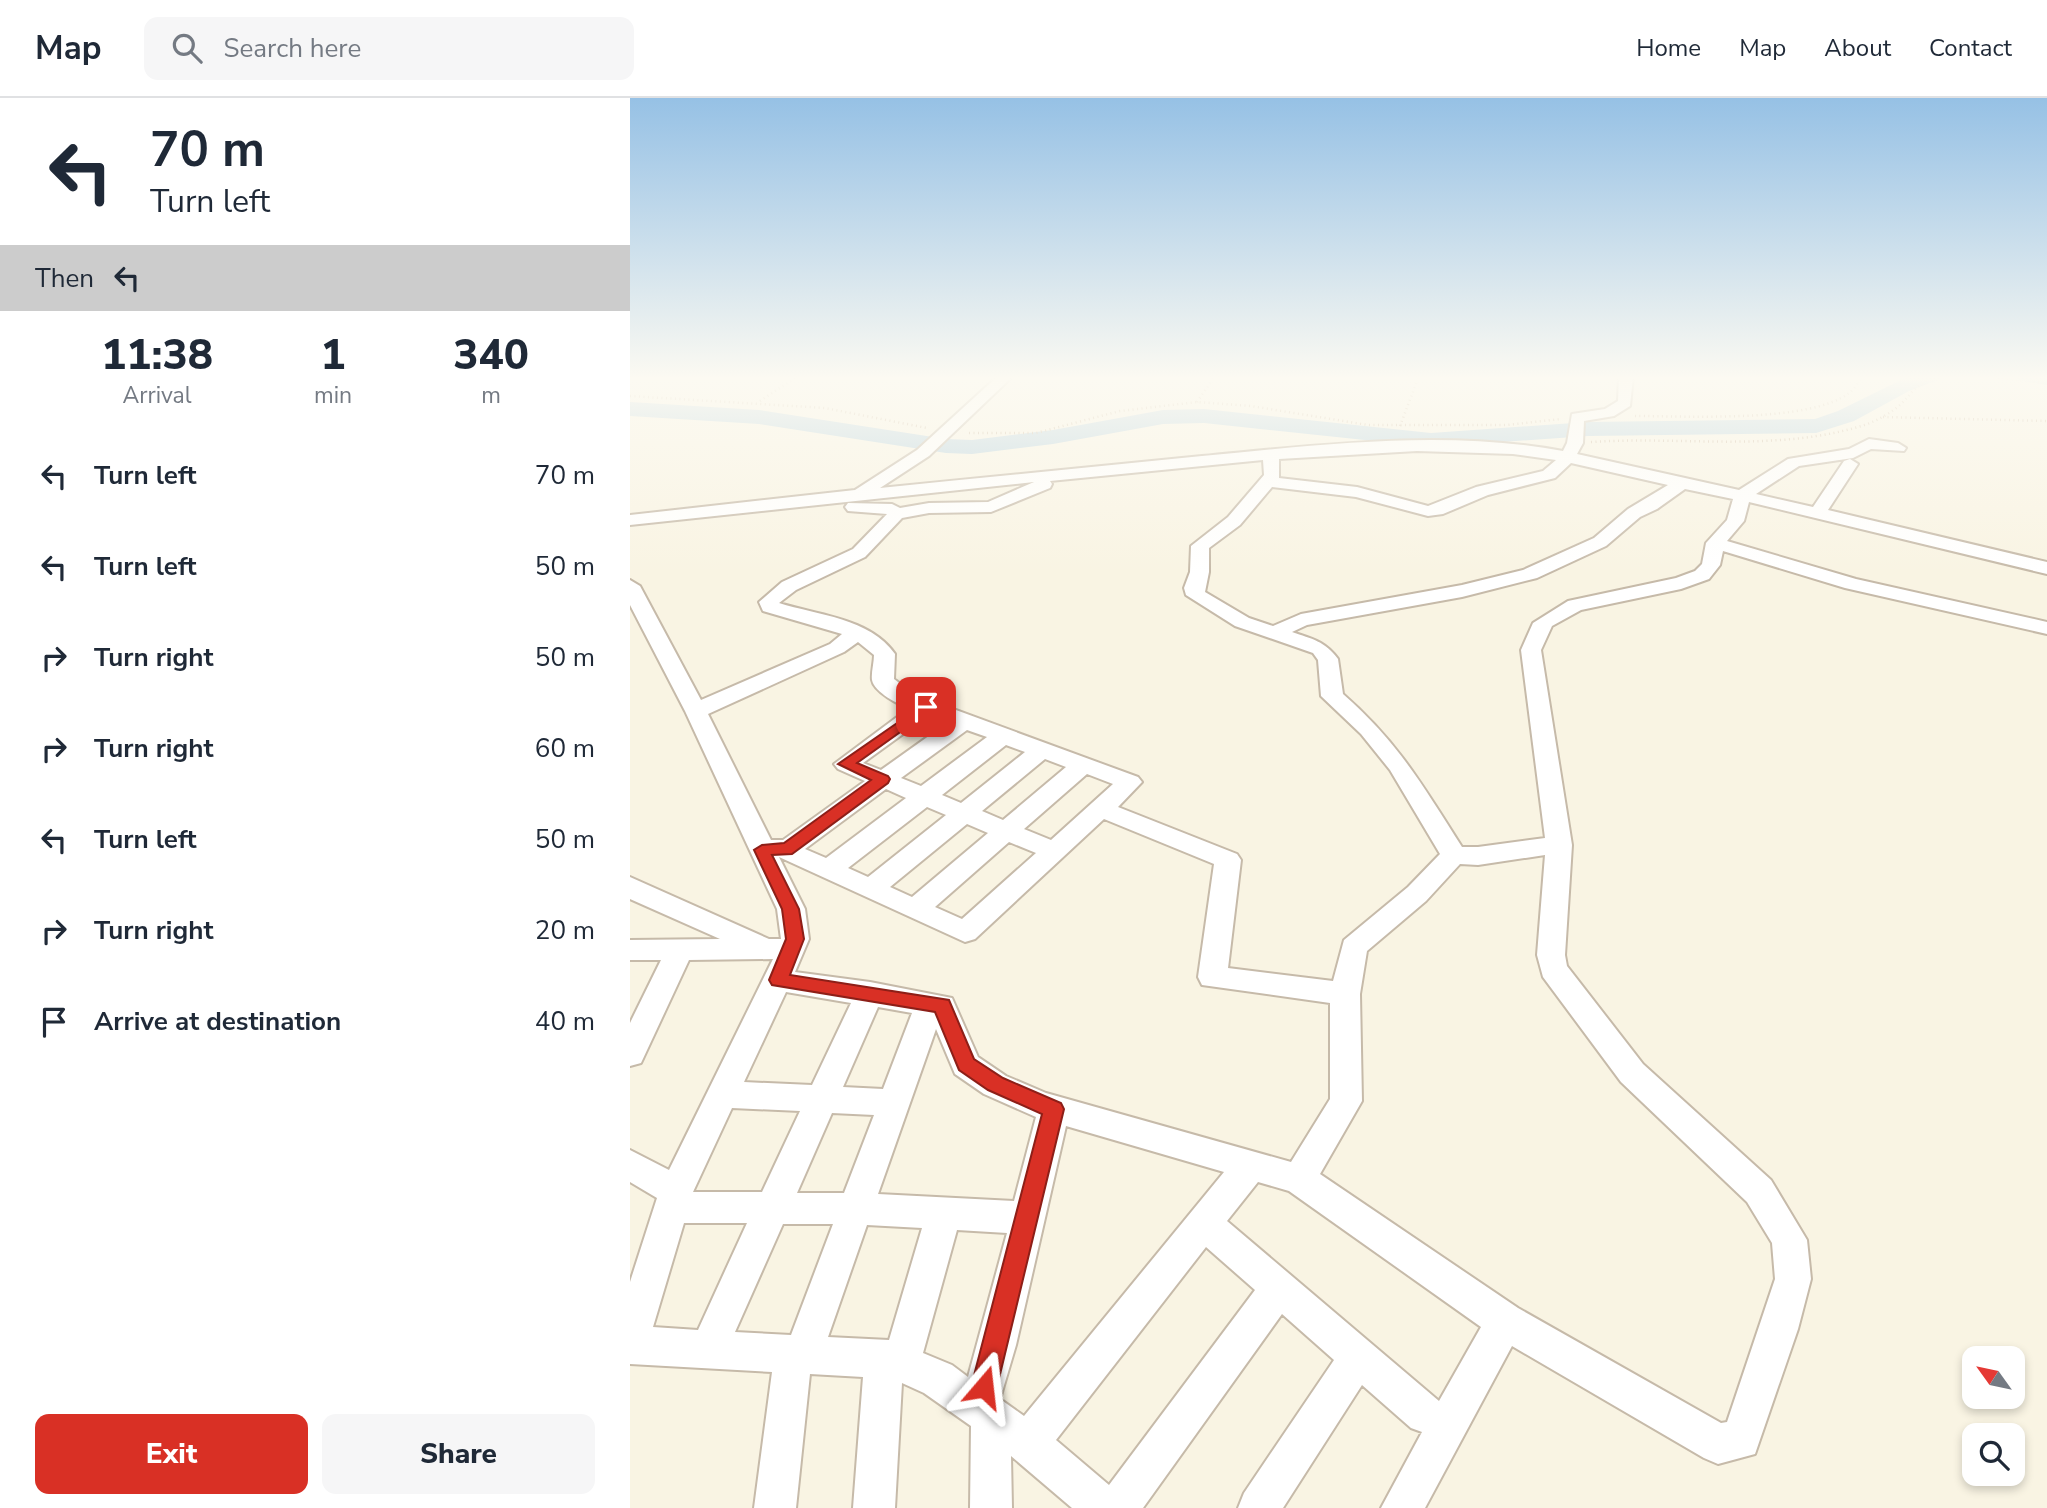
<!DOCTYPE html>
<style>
:root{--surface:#fff;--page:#f6f6f7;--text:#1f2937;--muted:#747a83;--line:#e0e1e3;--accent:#d93025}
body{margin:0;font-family:"Nunito Sans",sans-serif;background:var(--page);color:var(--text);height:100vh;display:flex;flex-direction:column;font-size:26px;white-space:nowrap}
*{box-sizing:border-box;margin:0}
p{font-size:23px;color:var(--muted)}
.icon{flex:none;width:38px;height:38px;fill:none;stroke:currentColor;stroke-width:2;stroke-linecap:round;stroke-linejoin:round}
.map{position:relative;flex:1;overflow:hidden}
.details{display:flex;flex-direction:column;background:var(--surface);width:630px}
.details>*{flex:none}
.banner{background:#fff;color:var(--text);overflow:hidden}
.needle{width:46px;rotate:303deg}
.fabs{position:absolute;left:1332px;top:1248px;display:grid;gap:14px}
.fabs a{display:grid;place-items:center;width:63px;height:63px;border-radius:14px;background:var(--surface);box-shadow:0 4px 10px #0003;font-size:35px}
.pin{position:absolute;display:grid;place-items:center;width:60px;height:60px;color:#fff;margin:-30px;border-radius:14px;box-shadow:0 4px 10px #0006}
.me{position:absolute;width:77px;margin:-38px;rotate:17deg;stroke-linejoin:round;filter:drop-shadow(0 0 5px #0008)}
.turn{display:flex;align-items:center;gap:24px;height:147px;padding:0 35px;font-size:32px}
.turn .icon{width:91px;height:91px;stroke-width:2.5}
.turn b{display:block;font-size:49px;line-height:60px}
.then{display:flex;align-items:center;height:66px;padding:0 35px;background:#0003;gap:14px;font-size:26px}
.eta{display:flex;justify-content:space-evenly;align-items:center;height:119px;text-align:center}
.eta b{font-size:42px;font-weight:800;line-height:49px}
.button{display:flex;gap:14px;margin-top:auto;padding:14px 35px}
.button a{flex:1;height:80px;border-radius:14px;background:var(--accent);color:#fff;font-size:28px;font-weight:800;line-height:80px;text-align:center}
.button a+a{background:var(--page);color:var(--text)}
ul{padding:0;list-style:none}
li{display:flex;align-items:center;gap:21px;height:91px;padding:0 35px}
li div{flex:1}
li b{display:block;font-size:26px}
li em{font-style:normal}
header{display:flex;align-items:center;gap:42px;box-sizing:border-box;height:98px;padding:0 35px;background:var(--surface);border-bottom:2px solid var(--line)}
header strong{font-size:33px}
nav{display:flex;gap:38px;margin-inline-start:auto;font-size:24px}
.search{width:490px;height:63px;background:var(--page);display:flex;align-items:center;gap:18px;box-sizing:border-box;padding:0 24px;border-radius:14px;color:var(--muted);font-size:26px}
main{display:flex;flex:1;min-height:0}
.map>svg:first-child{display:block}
</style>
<header>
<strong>Map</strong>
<div class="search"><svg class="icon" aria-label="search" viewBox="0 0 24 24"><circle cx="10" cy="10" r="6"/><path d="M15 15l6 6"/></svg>Search here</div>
<nav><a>Home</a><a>Map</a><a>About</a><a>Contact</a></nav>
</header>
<main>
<section class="details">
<div class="banner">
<div class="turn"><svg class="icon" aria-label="left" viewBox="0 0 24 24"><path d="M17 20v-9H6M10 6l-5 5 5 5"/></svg><div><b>70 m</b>Turn left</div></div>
<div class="then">Then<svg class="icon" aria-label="left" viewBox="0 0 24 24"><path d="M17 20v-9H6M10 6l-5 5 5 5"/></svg></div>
</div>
<div class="eta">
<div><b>11:38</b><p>Arrival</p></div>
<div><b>1</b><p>min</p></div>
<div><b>340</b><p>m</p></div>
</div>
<ul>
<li><svg class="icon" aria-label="left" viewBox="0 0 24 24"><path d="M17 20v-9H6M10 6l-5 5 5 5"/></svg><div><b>Turn left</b></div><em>70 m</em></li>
<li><svg class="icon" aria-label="left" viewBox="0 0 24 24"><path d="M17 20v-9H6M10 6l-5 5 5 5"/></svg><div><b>Turn left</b></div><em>50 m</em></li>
<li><svg class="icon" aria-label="right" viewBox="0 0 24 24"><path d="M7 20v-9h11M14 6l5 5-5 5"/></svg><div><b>Turn right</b></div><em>50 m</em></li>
<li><svg class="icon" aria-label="right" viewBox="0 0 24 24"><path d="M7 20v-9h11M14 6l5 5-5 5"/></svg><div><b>Turn right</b></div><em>60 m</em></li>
<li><svg class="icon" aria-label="left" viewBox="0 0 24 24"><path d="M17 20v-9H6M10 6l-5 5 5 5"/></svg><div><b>Turn left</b></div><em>50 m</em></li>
<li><svg class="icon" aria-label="right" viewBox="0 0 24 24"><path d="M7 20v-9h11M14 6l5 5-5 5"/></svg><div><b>Turn right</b></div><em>20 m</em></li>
<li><svg class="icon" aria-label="arrive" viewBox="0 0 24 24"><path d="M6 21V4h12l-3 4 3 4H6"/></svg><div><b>Arrive at destination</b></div><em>40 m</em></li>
</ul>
<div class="button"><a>Exit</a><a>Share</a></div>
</section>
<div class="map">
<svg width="1417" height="1410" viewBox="0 0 1417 1410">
<rect width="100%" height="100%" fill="#f9f4e3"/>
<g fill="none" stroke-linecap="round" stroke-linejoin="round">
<g fill="#bbd4e0" fill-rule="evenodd">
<polygon points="1279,278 1311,278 1308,282 1279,293 1224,323 1186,335 958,338 801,349 574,325 533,326 423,346 342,356 316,355 129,326 0,318 0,304 129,312 316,341 342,342 423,332 533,312 574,311 801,335 958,324 1185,321 1208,313"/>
<polygon points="1383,278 1417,278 1417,287 1386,282"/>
</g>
<defs>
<path id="minor" d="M368,278H383L299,358L250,390C357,379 465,369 572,358C690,347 815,331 933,353L937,345L942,316L975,311L988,303L989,278H1003L1000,308L984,318L954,323L953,345L947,356L1109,392L1158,361L1219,351L1239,341L1268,345L1276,350L1274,353L1241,351L1223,360L1169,368L1126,396L1183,409L1214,363L1220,361L1228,366L1198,412L1417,464V476L1119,404L1114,423L1097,443L1226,481L1417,524V536L1215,490L1093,453L1090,467L1079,481L1051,491L951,512L922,528L911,552L942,747L935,857L937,868L1013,966L1141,1082L1177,1142L1181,1181L1168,1231L1125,1356L1088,1366L1074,1360L882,1248L795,1410H751L792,1334L781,1330L732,1287L653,1410H608L614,1395L704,1262L652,1216L513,1410H442L381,1358L382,1410H340L341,1328L294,1295L272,1285L265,1410H223L233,1279L180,1276L166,1410H124L142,1274L0,1266V1184L27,1100L0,1084V1052L39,1072L143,861L59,862L11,965L0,968V925L31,862H0V842L90,841L0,801V779L139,841H151L147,811L55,613L0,507V482L10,488L71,602L200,546L212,536L133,513L129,504L152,484L223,451L257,416L218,413L215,409L218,405L262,406L270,410L299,405L358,404L404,384L0,427V417L225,392L287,352ZM787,353L883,356L926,362L913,373L846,389L798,408L727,389L649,380V361ZM633,362L634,377L598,419L561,448L560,474L554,490L556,497L605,528L683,555L688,562L691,598L731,636L760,672L810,756L778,789L714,842L703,883L598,870L611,762L607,756L488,709L512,684L508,679L285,597L264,581L265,556C240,520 187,517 149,505L166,492L235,459L272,420L299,415L361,414L420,390L422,386L420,383ZM941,365L1038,387L998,411L964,440L893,472L832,487L671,516L643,528L619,520L575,494L579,474V450L610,427L642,389L726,399L798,418L813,416L858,397L925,380ZM1055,391L1103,401L1097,422L1076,445L1072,466L1065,473L1046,480L938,503L903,525L891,552L915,740L848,749H832C793,688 768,644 713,596L708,561C695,543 682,541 662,534L677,527L832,499L907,480L976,448L1010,419L1027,411ZM228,544L244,557C244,565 241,575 242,582C244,594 269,607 279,610L204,666L208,671L235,683L153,742H141L78,616L214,554ZM298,618L317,625L251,672L233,665ZM337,632L357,639L291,688L271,680ZM376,647L395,654L331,705L312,697ZM415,661L436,669L373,722L352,713ZM457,676L483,686L421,742L394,731ZM256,691L276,700L196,760L175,751ZM297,709L316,717L238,779L218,770ZM474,721L584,766L568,879L572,887L700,905V1001L661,1064L416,995L376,978L348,959L322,900L240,884L165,874L179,841L175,811L149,759L335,844L345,841ZM337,726L358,735L282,799L260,789ZM379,744L406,755L332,821L305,809ZM915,757L907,857L913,879L991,984L1117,1104L1142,1145L1145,1181L1097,1324L1091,1325L888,1210L690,1076L732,1003L730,896L737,853L796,803L830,766L848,767ZM156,894L221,905L182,987L114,984ZM248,909L282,915L253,991L213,989ZM306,931L325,976L354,996L406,1019L384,1103L248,1096ZM102,1010L170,1013L132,1094H63ZM202,1015L244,1017L214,1095H167ZM436,1028L594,1074L394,1318L370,1301L386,1247ZM628,1084L659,1093L851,1229L809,1303L597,1123ZM54,1125H117L68,1232L23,1229ZM153,1126H203L161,1237L105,1234ZM237,1127L292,1130L259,1242L198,1239ZM327,1132L377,1135L338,1279L322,1267L293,1255ZM576,1149L625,1192L479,1387L426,1342Z"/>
</defs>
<use href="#minor" stroke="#c6baa9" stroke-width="4"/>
<g stroke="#cfbba2" stroke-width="2.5" stroke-dasharray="1 3.5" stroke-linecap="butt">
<polyline points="1341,278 1417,285"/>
<polyline points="0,298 195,310 297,330"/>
<polyline points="130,303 168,278"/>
<polyline points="567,304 585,278"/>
<path d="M1005,318C1056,318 1180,325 1219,295C1225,291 1228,283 1233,278"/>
<polyline points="1253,319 1417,323"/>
<polyline points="770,328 789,278"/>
<polyline points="339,335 406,335 490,313 567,304 621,308 738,327 877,327 931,321"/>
<path d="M961,344C1050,338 1141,354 1228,329C1243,325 1258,317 1270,307C1283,294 1289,283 1307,278"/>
</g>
<use href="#minor" fill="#fff" fill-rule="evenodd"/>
</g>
<linearGradient id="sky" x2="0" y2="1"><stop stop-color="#96c1e5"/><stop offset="0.59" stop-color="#fcfaf2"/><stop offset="1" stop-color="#fcfaf2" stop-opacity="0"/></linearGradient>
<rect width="1417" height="475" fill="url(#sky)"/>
<polygon fill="#d93025" stroke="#8d1f18" stroke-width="2" points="296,605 301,606 303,609 301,612 227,665 258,678 260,681 258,685 162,756 142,757 169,811 174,841 160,877 319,902 344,961 373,980 431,1005 434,1011 367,1289 363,1298 354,1302 345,1298 341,1289 412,1016 358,992 329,972 305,914 142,887 139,882 156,841 152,811 124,752 132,747 154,745 241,682 208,666"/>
</svg>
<div class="fabs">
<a><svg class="needle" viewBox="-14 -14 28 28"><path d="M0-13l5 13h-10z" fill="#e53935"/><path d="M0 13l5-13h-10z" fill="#747a83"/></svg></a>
<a><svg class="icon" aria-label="search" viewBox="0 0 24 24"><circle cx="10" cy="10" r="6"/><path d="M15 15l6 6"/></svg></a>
</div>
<div class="pin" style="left:296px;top:609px;background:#d93025"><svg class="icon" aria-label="arrive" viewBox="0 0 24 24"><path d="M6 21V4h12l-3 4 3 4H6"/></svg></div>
<svg class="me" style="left:354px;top:1289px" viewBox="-20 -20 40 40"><path d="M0-17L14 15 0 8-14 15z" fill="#d93025" stroke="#fff" stroke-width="4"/></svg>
</div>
</main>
